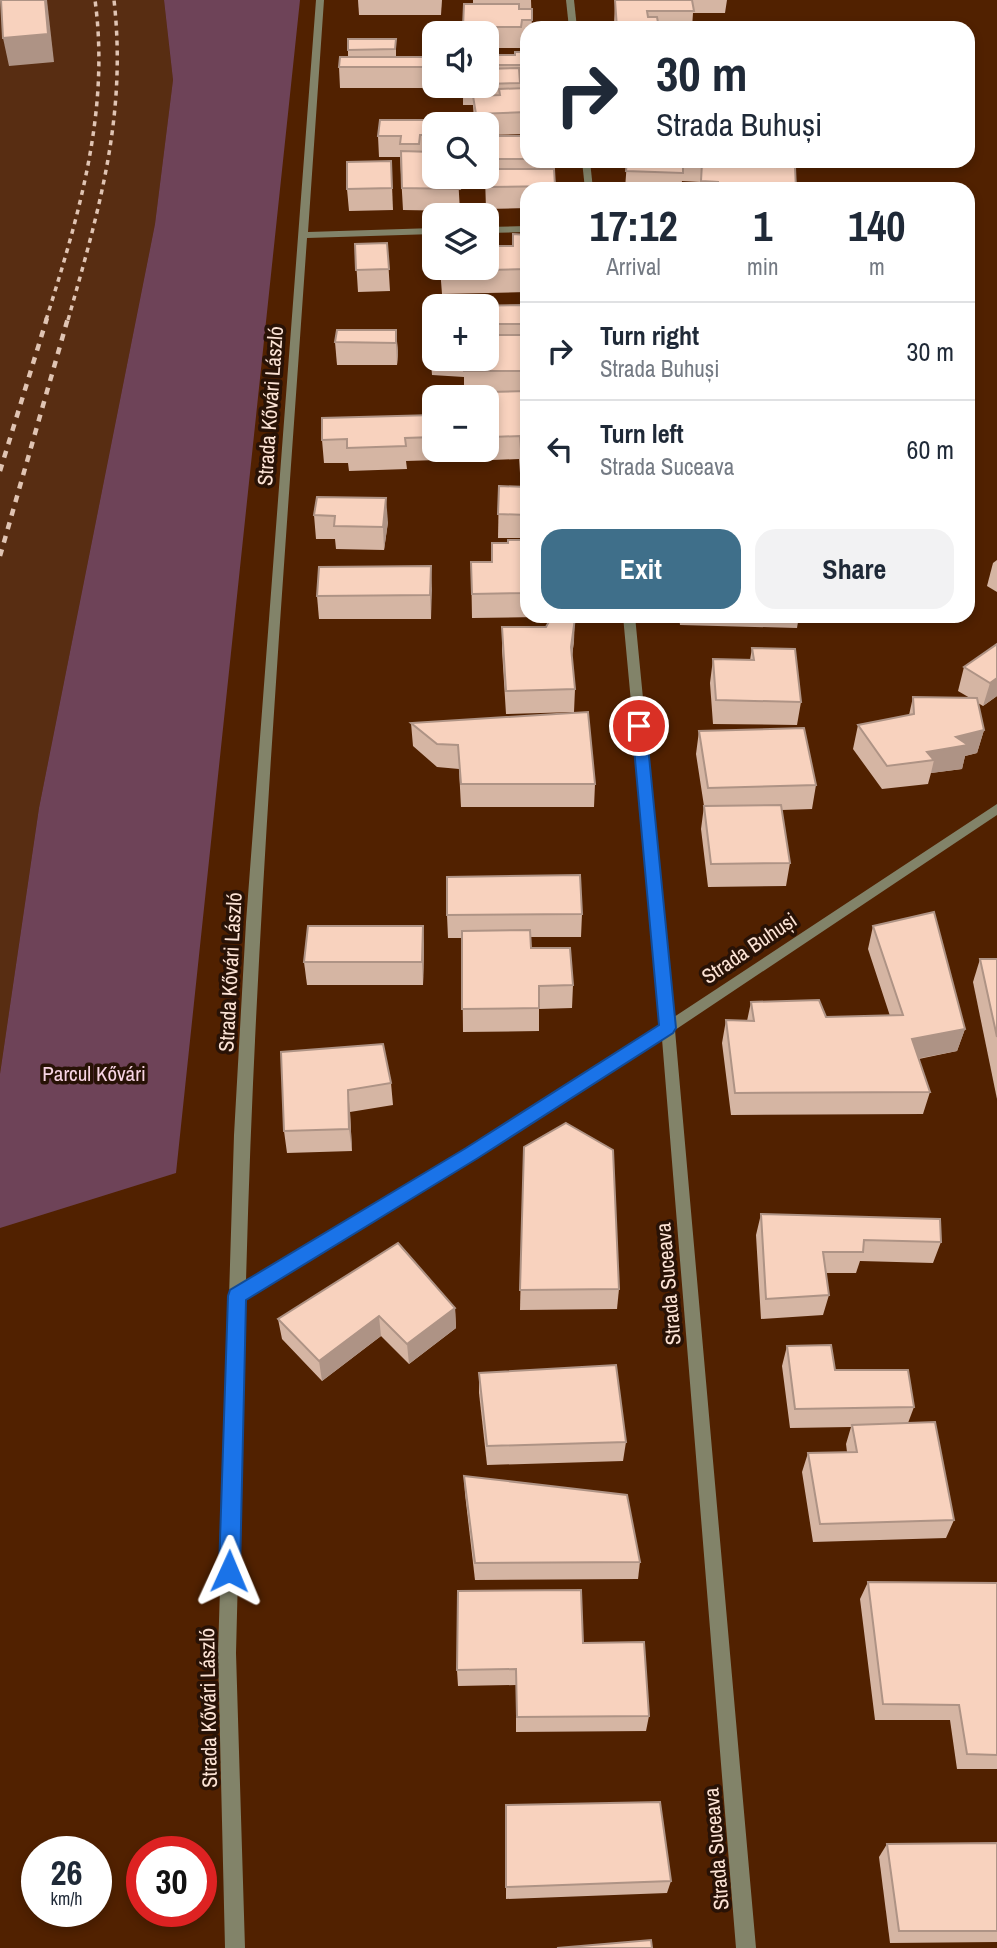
<!DOCTYPE html>
<meta charset="utf-8">
<style>
:root{--surface:#fff;--page:#f2f2f3;--text:#1f2937;--muted:#747a83;--line:#e0e1e3;--accent:#3f6f8a}
body{margin:0;font-family:"Archivo Narrow",sans-serif;background:var(--page);color:var(--text);height:100vh;display:flex;flex-direction:column;font-size:26px;white-space:nowrap}
*{box-sizing:border-box;margin:0}
p{font-size:23px;color:var(--muted)}
.icon{flex:none;width:38px;height:38px;fill:none;stroke:currentColor;stroke-width:2;stroke-linecap:round;stroke-linejoin:round}
.map{position:relative;flex:1;overflow:hidden}
.details{position:absolute;left:520px;top:182px;width:455px;height:441px;display:flex;flex-direction:column;background:var(--surface);border-radius:21px;box-shadow:0 4px 10px #0003}
.details>*{flex:none}
.hud{position:absolute;left:520px;top:21px;width:455px;height:147px;border-radius:21px;box-shadow:0 4px 10px #0003;background:#fff;color:var(--text);overflow:hidden}
.fabs{position:absolute;left:422px;top:21px;display:grid;gap:14px}
.fabs a{display:grid;place-items:center;width:77px;height:77px;border-radius:14px;background:var(--surface);box-shadow:0 4px 10px #0003;font-size:35px}
.speed{position:absolute;left:21px;top:1836px;display:flex;gap:14px;font-size:35px;font-weight:700;text-align:center}
.speed>*{display:grid;place-content:center;width:91px;height:91px;border-radius:50%;background:var(--surface);box-shadow:0 4px 10px #0003;line-height:1}
.speed small{font-size:18px;font-weight:400}
.speed .limit{border:10px solid #d22;background:#fff;color:#111}
.pin{position:absolute;display:grid;place-items:center;width:60px;height:60px;color:#fff;margin:-30px;border:4px solid #fff;border-radius:50%;box-shadow:0 2px 7px #0007}
.me{position:absolute;width:77px;margin:-38px;rotate:1deg;stroke-linejoin:round;filter:drop-shadow(0 0 5px #0008)}
.turn{display:flex;align-items:center;gap:24px;height:147px;padding:0 21px;font-size:32px}
.turn .icon{width:91px;height:91px;stroke-width:2.5}
.turn b{display:block;font-size:49px;line-height:60px}
.eta{display:flex;justify-content:space-evenly;align-items:center;height:119px;text-align:center}
.eta b{font-size:42px;font-weight:700;line-height:49px}
.cta{display:flex;gap:14px;margin-top:auto;padding:14px 21px}
.cta a{flex:1;height:80px;border-radius:21px;background:var(--accent);color:#fff;font-size:28px;font-weight:700;line-height:80px;text-align:center}
.cta a+a{background:var(--page);color:var(--text)}
ul{padding:0;list-style:none}
li{display:flex;align-items:center;gap:21px;height:98px;padding:0 21px;border-top:2px solid var(--line)}
li div{flex:1}
li b{display:block;font-size:26px}
li em{font-style:normal}
.map>svg:first-child{display:block}
</style>
<div class="map">
<svg width="997" height="1948" viewBox="0 0 997 1948">
<rect width="100%" height="100%" fill="#512100"/>
<polygon fill="#582d12" points="0,0 164,0 173,80 155,224 39,808 0,1074"/>
<polygon fill="#6e4358" points="164,0 300,0 176,1173 0,1228 0,1074 39,808 155,224 173,80"/>
<g fill="none" stroke-linecap="round" stroke-linejoin="round">
<g fill="#828369" fill-rule="evenodd">
<path d="M316,0H324L308,232L434,228V234L307,238C283,586 255,933 246,1282L467,1149L661,1025L623,616H635L674,1017L997,804V815L675,1030L756,1948H736L662,1039L477,1157L245,1299L236,1653L245,1948H225L218,1653L234,1135L246,922Z"/>
<polygon points="566,0 574,0 577,28 569,28"/>
<polygon points="582,161 590,161 593,189 585,189"/>
<polygon points="527,226 527,232 486,233 486,227"/>
</g>
<g stroke="#e0c4b3" stroke-width="3.5" stroke-dasharray="5 5" stroke-linecap="butt">
<path d="M46,320C79,215 110,111 95,0"/>
<path d="M68,320C99,210 127,116 114,0"/>
</g>
<g stroke="#e0c4b3" stroke-width="4.5" stroke-dasharray="7 7" stroke-linecap="butt">
<polyline points="0,471 47,318"/>
<polyline points="0,556 68,318"/>
</g>
</g>
<g fill="#d5b5a3">
<polygon points="358,0 442,0 441,15 359,15"/>
<polygon points="473,0 531,0 532,28 527,28 527,40 521,40 521,48 486,48 486,33 463,33 464,4 473,4"/>
<polygon points="615,0 727,0 725,13 693,13 692,28 614,28"/>
<polygon points="396,39 396,57 423,57 423,88 340,88 339,67 348,57 348,50"/>
<polygon points="515,52 527,52 527,86 520,86 520,89 527,88 527,134 486,135 486,124 434,124 434,177 458,177 460,211 403,210 400,157 379,157 378,136 380,120 474,120 473,105 463,105 463,86 486,86 486,55 515,55"/>
<polygon points="492,136 527,136 527,161 545,161 545,169 554,169 555,189 527,189 527,208 486,209 485,177 492,169"/>
<polygon points="391,161 393,210 349,211 347,189"/>
<polygon points="627,161 736,161 736,165 796,189 700,189 700,182 682,181 681,188 690,189 625,189"/>
<polygon points="527,235 527,292 442,294 440,268 486,268 489,246 513,246"/>
<polygon points="387,243 390,291 358,292 355,244"/>
<polygon points="527,305 527,487 521,487 519,459 492,460 489,414 489,394 464,394 464,377 432,375 429,335 434,335 434,359 486,359 486,306"/>
<polygon points="396,330 398,353 397,365 337,365 335,342"/>
<polygon points="434,415 434,450 438,450 438,460 406,461 407,469 349,471 348,463 324,463 322,440"/>
<polygon points="499,486 527,487 527,538 498,538"/>
<polygon points="317,497 388,522 384,550 336,549 335,539 316,539 314,515"/>
<polygon points="527,540 527,616 538,617 472,618 471,562 492,562 508,543"/>
<polygon points="997,560 997,592 987,586 993,563"/>
<polygon points="431,566 431,619 319,619 317,596"/>
<polygon points="679,616 799,616 797,628 680,625"/>
<polygon points="502,627 574,641 572,656 575,689 574,712 506,714 502,650"/>
<polygon points="997,644 997,696 983,706 978,703 984,730 977,753 965,756 962,769 931,773 928,784 882,789 853,749 858,725 909,715 913,697 970,698 958,691 964,667"/>
<polygon points="752,648 801,702 797,725 713,724 710,683 713,659 750,660"/>
<polygon points="411,723 595,784 594,807 461,807 459,769 437,767 413,746"/>
<polygon points="699,731 816,785 812,809 782,810 790,863 786,886 708,887 701,829 704,806 696,754"/>
<polygon points="582,914 581,937 531,937 531,948 573,985 572,1008 539,1009 539,1031 463,1032 462,938 448,938 447,915"/>
<polygon points="423,926 424,949 423,985 307,985 304,962"/>
<polygon points="873,926 965,1029 957,1051 919,1059 930,1092 923,1114 731,1115 722,1043 726,1020 747,1021 751,1002 826,1017 890,1016 868,949"/>
<polygon points="980,959 997,959 997,1099 973,982"/>
<polygon points="281,1052 391,1083 393,1105 350,1112 352,1151 287,1153 284,1131"/>
<polygon points="524,1147 619,1289 617,1309 520,1310"/>
<polygon points="761,1214 941,1242 933,1263 860,1261 856,1273 826,1273 829,1295 823,1315 761,1319 756,1235"/>
<polygon points="455,1308 456,1328 409,1364 381,1336 322,1381 282,1339 278,1319"/>
<polygon points="787,1346 835,1370 914,1407 908,1423 954,1520 946,1538 813,1542 802,1472 808,1453 847,1452 846,1444 851,1427 790,1428 782,1366"/>
<polygon points="479,1373 626,1442 623,1461 487,1465 479,1393"/>
<polygon points="464,1476 640,1562 638,1579 475,1580 465,1494"/>
<polygon points="868,1582 997,1583 997,1769 957,1769 950,1720 875,1720 860,1599"/>
<polygon points="583,1643 649,1716 646,1731 516,1732 516,1685 458,1686 457,1670"/>
<polygon points="506,1805 671,1881 667,1893 506,1899"/>
<polygon points="997,1843 997,1942 890,1943 879,1857 887,1844"/>
</g>
<g fill="#ae9385">
<polygon points="45,0 47,0 54,62 9,66 3,38"/>
<polygon points="396,330 398,353 397,365 396,343"/>
<polygon points="386,498 388,522 384,550 383,527"/>
<polygon points="431,566 432,590 431,619 430,595"/>
<polygon points="575,618 574,641 570,671 571,647"/>
<polygon points="997,678 997,696 983,706 990,683"/>
<polygon points="984,730 977,753 965,756 962,769 931,773 934,760 927,752 956,737"/>
<polygon points="423,926 424,949 423,985 422,962"/>
<polygon points="965,1029 957,1051 905,1061 912,1039"/>
<polygon points="348,1090 350,1112 352,1151 349,1129"/>
<polygon points="455,1308 456,1328 409,1364 407,1344"/>
<polygon points="379,1316 381,1336 322,1381 319,1361"/>
</g>
<g fill="#f8d2be" stroke="#ae9385" stroke-width="2">
<polygon points="1,0 45,0 48,34 3,38"/>
<polygon points="615,0 692,0 694,11 647,11 648,17 657,17 659,28 617,28"/>
<polygon points="464,4 519,4 519,9 532,9 532,20 522,20 521,27 463,27"/>
<polygon points="348,39 396,39 395,49 348,50"/>
<polygon points="515,52 527,52 527,65 486,65 486,55 515,55"/>
<polygon points="340,57 423,57 423,67 339,67"/>
<polygon points="519,68 520,83 486,84 486,69"/>
<polygon points="527,88 527,112 476,114 473,96 500,95 499,89"/>
<polygon points="380,120 477,120 477,124 434,124 434,135 420,135 419,144 400,144 401,136 378,136"/>
<rect x="492" y="136" width="35" height="23"/>
<polygon points="401,151 433,152 434,177 458,177 460,189 402,188"/>
<polygon points="391,161 392,188 347,189 347,162"/>
<polygon points="627,161 683,161 683,173 626,171"/>
<polygon points="702,163 795,167 796,189 718,189 718,182 701,181"/>
<polygon points="486,169 554,169 555,186 486,187"/>
<polygon points="630,188 690,189 630,189"/>
<polygon points="513,234 527,235 527,269 441,271 441,268 486,268 486,243 489,246 513,246"/>
<polygon points="387,243 389,269 356,270 355,244"/>
<polygon points="527,305 527,324 486,324 486,306 467,306"/>
<polygon points="337,330 396,330 396,343 335,342"/>
<polygon points="429,335 434,335 434,352 431,352"/>
<polygon points="486,335 527,335 527,371 464,371 464,359 486,359"/>
<polygon points="527,391 527,463 522,463 520,436 492,437 489,392"/>
<polygon points="434,415 434,437 405,438 406,446 347,448 347,439 322,440 322,418"/>
<polygon points="499,486 527,487 527,515 498,514"/>
<polygon points="317,497 386,498 383,527 334,526 335,516 314,515"/>
<polygon points="508,540 527,540 527,593 472,594 471,562 492,562 492,543 508,543"/>
<polygon points="431,566 430,595 317,596 319,567"/>
<polygon points="551,618 575,618 571,647 575,689 506,691 502,627 546,627"/>
<polygon points="997,644 997,678 990,683 964,667"/>
<polygon points="752,648 795,649 801,702 716,700 713,659 754,660"/>
<polygon points="913,697 977,698 984,730 956,737 968,745 927,752 934,760 887,766 858,725 914,714"/>
<polygon points="588,712 595,784 461,784 458,745 437,744 411,723"/>
<polygon points="804,728 816,785 708,788 699,731"/>
<polygon points="781,805 790,863 711,864 704,806"/>
<polygon points="580,875 582,914 447,915 447,877"/>
<polygon points="934,912 965,1029 912,1039 930,1092 735,1093 726,1020 754,1021 751,1002 819,1000 826,1017 903,1015 873,926"/>
<polygon points="308,926 423,926 422,962 304,962"/>
<polygon points="530,930 531,948 570,948 573,985 539,986 539,1008 462,1009 462,931"/>
<polygon points="980,959 997,959 997,1037"/>
<polygon points="383,1044 391,1083 348,1090 349,1129 284,1131 281,1052"/>
<polygon points="566,1123 613,1150 619,1289 520,1290 524,1147"/>
<polygon points="761,1214 940,1219 941,1242 864,1240 863,1252 823,1252 829,1295 766,1299"/>
<polygon points="398,1243 455,1308 407,1344 379,1316 319,1361 278,1319"/>
<polygon points="831,1345 835,1370 908,1370 914,1407 795,1409 787,1346"/>
<polygon points="616,1365 626,1442 487,1446 479,1373"/>
<polygon points="935,1422 954,1520 820,1524 808,1453 857,1452 852,1425"/>
<polygon points="464,1476 627,1495 640,1562 475,1563"/>
<polygon points="868,1582 997,1583 997,1755 967,1754 959,1705 883,1704"/>
<polygon points="581,1590 583,1643 644,1642 649,1716 517,1717 516,1669 457,1670 458,1591"/>
<polygon points="660,1802 671,1881 506,1887 506,1805"/>
<polygon points="997,1843 997,1931 899,1931 887,1844"/>
<polygon points="651,1940 652,1948 557,1948"/>
</g>
<polygon fill="#1a73e8" stroke="#114b97" stroke-width="2" points="639,721 646,726 676,1028 673,1033 478,1158 246,1300 240,1571 236,1578 229,1581 222,1578 219,1571 228,1296 230,1290 466,1148 659,1025 632,726"/>
<g text-anchor="middle" dominant-baseline="central" stroke-width="7" stroke-linejoin="round" paint-order="stroke">
<g font-size="21" fill="#fce3d5" stroke="#281206">
<text transform="translate(270 406) rotate(-86)">Strada Kővári László</text>
<text transform="translate(749 948) rotate(-34)">Strada Buhuși</text>
<text transform="translate(230 972) rotate(-87)">Strada Kővári László</text>
<text transform="translate(668 1284) rotate(-95)">Strada Suceava</text>
<text transform="translate(208 1708) rotate(-91)">Strada Kővári László</text>
<text transform="translate(716 1849) rotate(-95)">Strada Suceava</text>
</g>
<g font-size="21" fill="#f7d4e3" stroke="#281206">
<text x="94" y="1073">Parcul Kővári</text>
</g>
</g>
</svg>
<div class="fabs">
<a><svg class="icon" aria-label="sound" viewBox="0 0 24 24"><path d="M4 9h4l5-4v14l-5-4H4zM17 9q2 3 0 6"/></svg></a>
<a><svg class="icon" aria-label="search" viewBox="0 0 24 24"><circle cx="10" cy="10" r="6"/><path d="M15 15l6 6"/></svg></a>
<a><svg class="icon" aria-label="layers" viewBox="0 0 24 24"><path d="M12 4l9 5-9 5-9-5zM3 14l9 5 9-5"/></svg></a>
<a>+</a>
<a>−</a>
</div>
<div class="speed"><div>26<small>km/h</small></div><div class="limit">30</div></div>
<div class="pin" style="left:639px;top:726px;background:#d93025"><svg class="icon" aria-label="arrive" viewBox="0 0 24 24"><path d="M6 21V4h12l-3 4 3 4H6"/></svg></div>
<svg class="me" style="left:229px;top:1571px" viewBox="-20 -20 40 40"><path d="M0-17L14 15 0 8-14 15z" fill="#1a73e8" stroke="#fff" stroke-width="4"/></svg>
<div class="hud">
<div class="turn"><svg class="icon" aria-label="right" viewBox="0 0 24 24"><path d="M7 20v-9h11M14 6l5 5-5 5"/></svg><div><b>30 m</b>Strada Buhuși</div></div>
</div>
<section class="details">
<div class="eta">
<div><b>17:12</b><p>Arrival</p></div>
<div><b>1</b><p>min</p></div>
<div><b>140</b><p>m</p></div>
</div>
<ul>
<li><svg class="icon" aria-label="right" viewBox="0 0 24 24"><path d="M7 20v-9h11M14 6l5 5-5 5"/></svg><div><b>Turn right</b><p>Strada Buhuși</p></div><em>30 m</em></li>
<li><svg class="icon" aria-label="left" viewBox="0 0 24 24"><path d="M17 20v-9H6M10 6l-5 5 5 5"/></svg><div><b>Turn left</b><p>Strada Suceava</p></div><em>60 m</em></li>
</ul>
<div class="cta"><a>Exit</a><a>Share</a></div>
</section>
</div>
